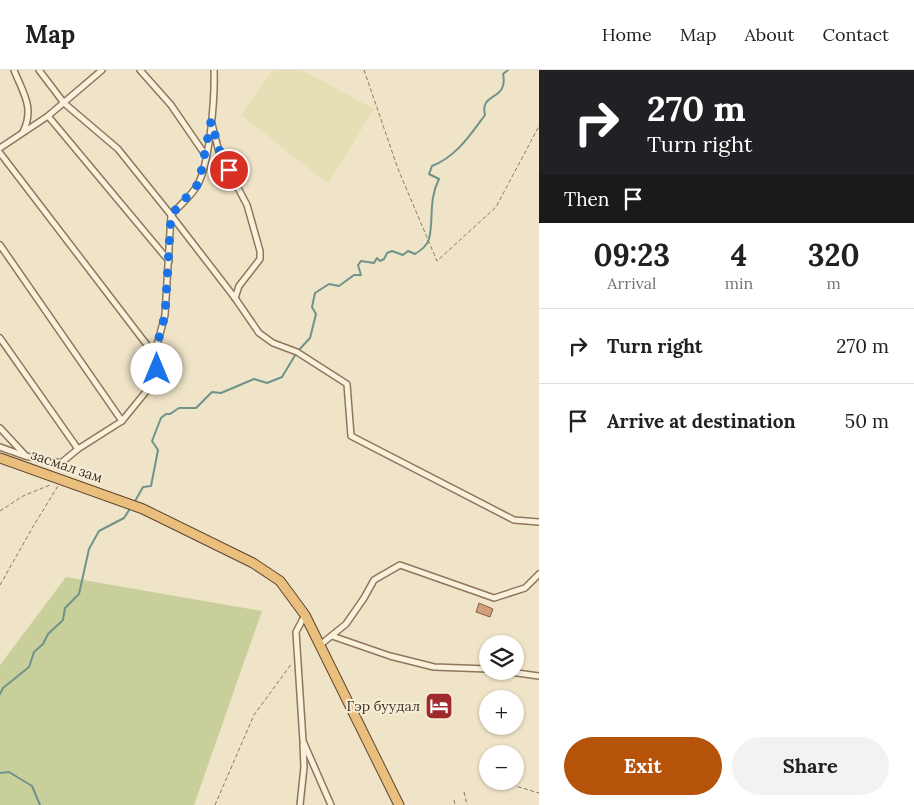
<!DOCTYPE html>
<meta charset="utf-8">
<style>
:root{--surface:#fff;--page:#f2f2f2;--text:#202124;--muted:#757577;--line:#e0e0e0;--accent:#b45309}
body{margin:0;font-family:Lora,serif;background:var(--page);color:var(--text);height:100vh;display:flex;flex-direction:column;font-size:19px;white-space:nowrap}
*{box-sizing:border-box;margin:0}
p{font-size:16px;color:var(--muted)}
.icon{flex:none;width:28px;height:28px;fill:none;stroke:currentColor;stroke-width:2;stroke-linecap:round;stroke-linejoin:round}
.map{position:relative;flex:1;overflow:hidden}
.sheet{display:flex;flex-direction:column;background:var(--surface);width:375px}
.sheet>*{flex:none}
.guide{background:#202124;color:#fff;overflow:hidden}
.controls{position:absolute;left:479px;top:565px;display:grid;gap:10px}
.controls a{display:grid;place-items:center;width:45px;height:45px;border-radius:50%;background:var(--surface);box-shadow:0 1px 4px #0004;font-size:25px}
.pin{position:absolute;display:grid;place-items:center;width:42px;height:42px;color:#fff;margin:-21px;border:2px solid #fff;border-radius:50%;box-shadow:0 1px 5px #0007}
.me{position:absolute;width:55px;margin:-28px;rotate:0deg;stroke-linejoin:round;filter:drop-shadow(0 0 4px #0008)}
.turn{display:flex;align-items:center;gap:18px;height:105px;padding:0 25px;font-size:22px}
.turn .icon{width:65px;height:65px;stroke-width:2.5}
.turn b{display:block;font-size:35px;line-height:42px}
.then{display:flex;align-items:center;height:48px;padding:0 25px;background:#0003;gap:10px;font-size:19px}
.eta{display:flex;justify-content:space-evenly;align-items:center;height:85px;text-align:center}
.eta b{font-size:30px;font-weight:700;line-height:35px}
.button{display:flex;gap:10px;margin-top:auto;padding:10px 25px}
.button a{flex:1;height:58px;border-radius:30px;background:var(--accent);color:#fff;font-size:20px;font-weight:700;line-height:58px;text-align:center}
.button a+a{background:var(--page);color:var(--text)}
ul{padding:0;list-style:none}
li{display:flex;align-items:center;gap:15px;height:75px;padding:0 25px;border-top:1px solid var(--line)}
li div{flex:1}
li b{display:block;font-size:19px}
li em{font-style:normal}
header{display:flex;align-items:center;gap:30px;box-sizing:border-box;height:70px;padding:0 25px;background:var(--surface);border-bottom:1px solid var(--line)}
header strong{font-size:24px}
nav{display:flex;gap:28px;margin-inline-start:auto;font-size:18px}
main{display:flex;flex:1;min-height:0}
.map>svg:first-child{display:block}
</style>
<header>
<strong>Map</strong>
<nav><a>Home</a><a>Map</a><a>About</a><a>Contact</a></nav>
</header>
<main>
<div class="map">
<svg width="539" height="735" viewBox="0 0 539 735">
<rect width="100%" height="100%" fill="#f0e4c8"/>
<polygon fill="#e6deb5" points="273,0 302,0 374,39 328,114 241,45"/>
<polygon fill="#c9cf9b" points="66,507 262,541 194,735 0,735 0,595"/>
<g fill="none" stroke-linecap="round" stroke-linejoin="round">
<g stroke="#6f938a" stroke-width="2">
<path d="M134,433L143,417L151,416L158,380L152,371L161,348L166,344H170L179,338H196L212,322L221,323L254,309L267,313L282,307L297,282L310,268L316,244L312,237L315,223L329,214L339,216L354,205H361L358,195L361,191L374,193L377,188L380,191L384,189L387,183L392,181L403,185L408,181L415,184C421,180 427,176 429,169C434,149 428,131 439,109L429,104L432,96C456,87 470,65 485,45C479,22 509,31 503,4L508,0"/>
<polyline points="0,624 3,618 29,597 34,582 43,574 48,564 63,550 65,538 79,524 89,479 99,461 124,448 131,437"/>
<polyline points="0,703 9,702 32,716 40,735"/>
</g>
</g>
<polygon fill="#cf9f7d" stroke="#8d5f41" points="479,533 493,539 490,547 476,542"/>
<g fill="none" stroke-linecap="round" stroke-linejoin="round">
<defs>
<g id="minor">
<path d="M14,0C23,23 35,38 23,62"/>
<polyline points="140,0 171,35 206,86"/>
<path d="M214,0C215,27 210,89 199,112C194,124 180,135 171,145L235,228L259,263L273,273L297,282L347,314L351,366L514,450L539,452"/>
<polyline points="48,46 169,191"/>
<polyline points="212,54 219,82 247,135 260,181 260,189 239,216 235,228"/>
<polyline points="0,78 48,46 102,0"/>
<polyline points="0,83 157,288"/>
<polyline points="0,175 122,351"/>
<polyline points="0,268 78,379"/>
<polyline points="0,358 25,385"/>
<polyline points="0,377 25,386 61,393 78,379 122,351 153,313 157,299 157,275 165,245 171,145 118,79 64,33 39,0"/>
<polyline points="305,545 296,562 303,671 331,735"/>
<polyline points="332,566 390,586 434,597 488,599"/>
<polyline points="320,575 346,554 364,528 374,510 400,495 494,528 525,518 539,504"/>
<polyline points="502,601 539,606"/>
<polyline points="300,735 304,697 303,674"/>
</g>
<polyline id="trunk" points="0,388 143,439 253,493 280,511 305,545 399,735"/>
</defs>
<use href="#minor" stroke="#8d765c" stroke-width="8"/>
<use href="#trunk" stroke="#5b4430" stroke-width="11"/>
<g stroke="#8d765c" stroke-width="1" stroke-dasharray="4 2.5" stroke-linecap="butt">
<polyline points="364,0 398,99 437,191 496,137 539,56"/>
<polyline points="0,441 23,426 50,415"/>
<polyline points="0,515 34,455 58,416"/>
<polyline points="486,707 488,707"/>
<polyline points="499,711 539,723"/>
<polyline points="464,722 467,735"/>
<polyline points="454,730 455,735"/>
<polyline points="215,735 254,645 292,593"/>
</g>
<use href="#minor" stroke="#faf1dc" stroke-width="5"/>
<use href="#trunk" stroke="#eabe7c" stroke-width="9"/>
</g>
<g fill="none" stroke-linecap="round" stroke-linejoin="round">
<polyline stroke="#1a73e8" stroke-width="9" stroke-dasharray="0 16.2" points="157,299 157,275 165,245 171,145 199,113 211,51 220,82 229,100"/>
</g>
<defs>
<symbol id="hotel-square" viewBox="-11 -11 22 22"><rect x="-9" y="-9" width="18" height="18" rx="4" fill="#9e2a2b" stroke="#f7eed8"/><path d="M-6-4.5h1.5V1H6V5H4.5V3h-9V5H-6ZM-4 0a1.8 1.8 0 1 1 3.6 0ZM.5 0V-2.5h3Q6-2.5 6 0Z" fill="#fff"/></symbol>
</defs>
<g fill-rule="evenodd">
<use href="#hotel-square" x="423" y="620" width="32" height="32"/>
</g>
<g text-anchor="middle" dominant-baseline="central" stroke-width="4" stroke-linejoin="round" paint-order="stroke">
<g font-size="14" fill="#3d2e20" stroke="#f7eed8">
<text transform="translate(67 396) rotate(19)">засмал зам</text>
</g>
<g font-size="14" fill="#3d2e20" stroke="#f7eed8" text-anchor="end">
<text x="420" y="636">Гэр буудал</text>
</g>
</g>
</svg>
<div class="controls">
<a><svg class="icon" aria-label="layers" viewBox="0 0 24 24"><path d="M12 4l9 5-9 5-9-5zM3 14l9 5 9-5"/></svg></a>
<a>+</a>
<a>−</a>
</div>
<div class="pin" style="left:229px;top:100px;background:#d93025"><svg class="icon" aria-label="arrive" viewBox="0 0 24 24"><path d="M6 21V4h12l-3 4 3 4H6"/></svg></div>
<svg class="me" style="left:157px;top:299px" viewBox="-20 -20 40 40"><circle r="19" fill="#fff"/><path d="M0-13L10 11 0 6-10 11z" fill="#1a73e8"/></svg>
</div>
<section class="sheet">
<div class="guide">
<div class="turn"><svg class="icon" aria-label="right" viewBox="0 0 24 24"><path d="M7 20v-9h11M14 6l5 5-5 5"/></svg><div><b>270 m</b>Turn right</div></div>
<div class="then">Then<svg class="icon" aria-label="arrive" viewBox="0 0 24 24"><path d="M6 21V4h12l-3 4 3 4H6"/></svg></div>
</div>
<div class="eta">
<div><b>09:23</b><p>Arrival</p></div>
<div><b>4</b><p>min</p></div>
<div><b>320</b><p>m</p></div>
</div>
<ul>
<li><svg class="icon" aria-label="right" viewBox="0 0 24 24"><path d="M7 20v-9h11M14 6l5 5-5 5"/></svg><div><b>Turn right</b></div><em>270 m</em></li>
<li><svg class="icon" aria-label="arrive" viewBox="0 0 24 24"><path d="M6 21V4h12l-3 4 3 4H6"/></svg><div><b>Arrive at destination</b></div><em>50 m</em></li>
</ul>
<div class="button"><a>Exit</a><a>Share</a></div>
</section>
</main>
